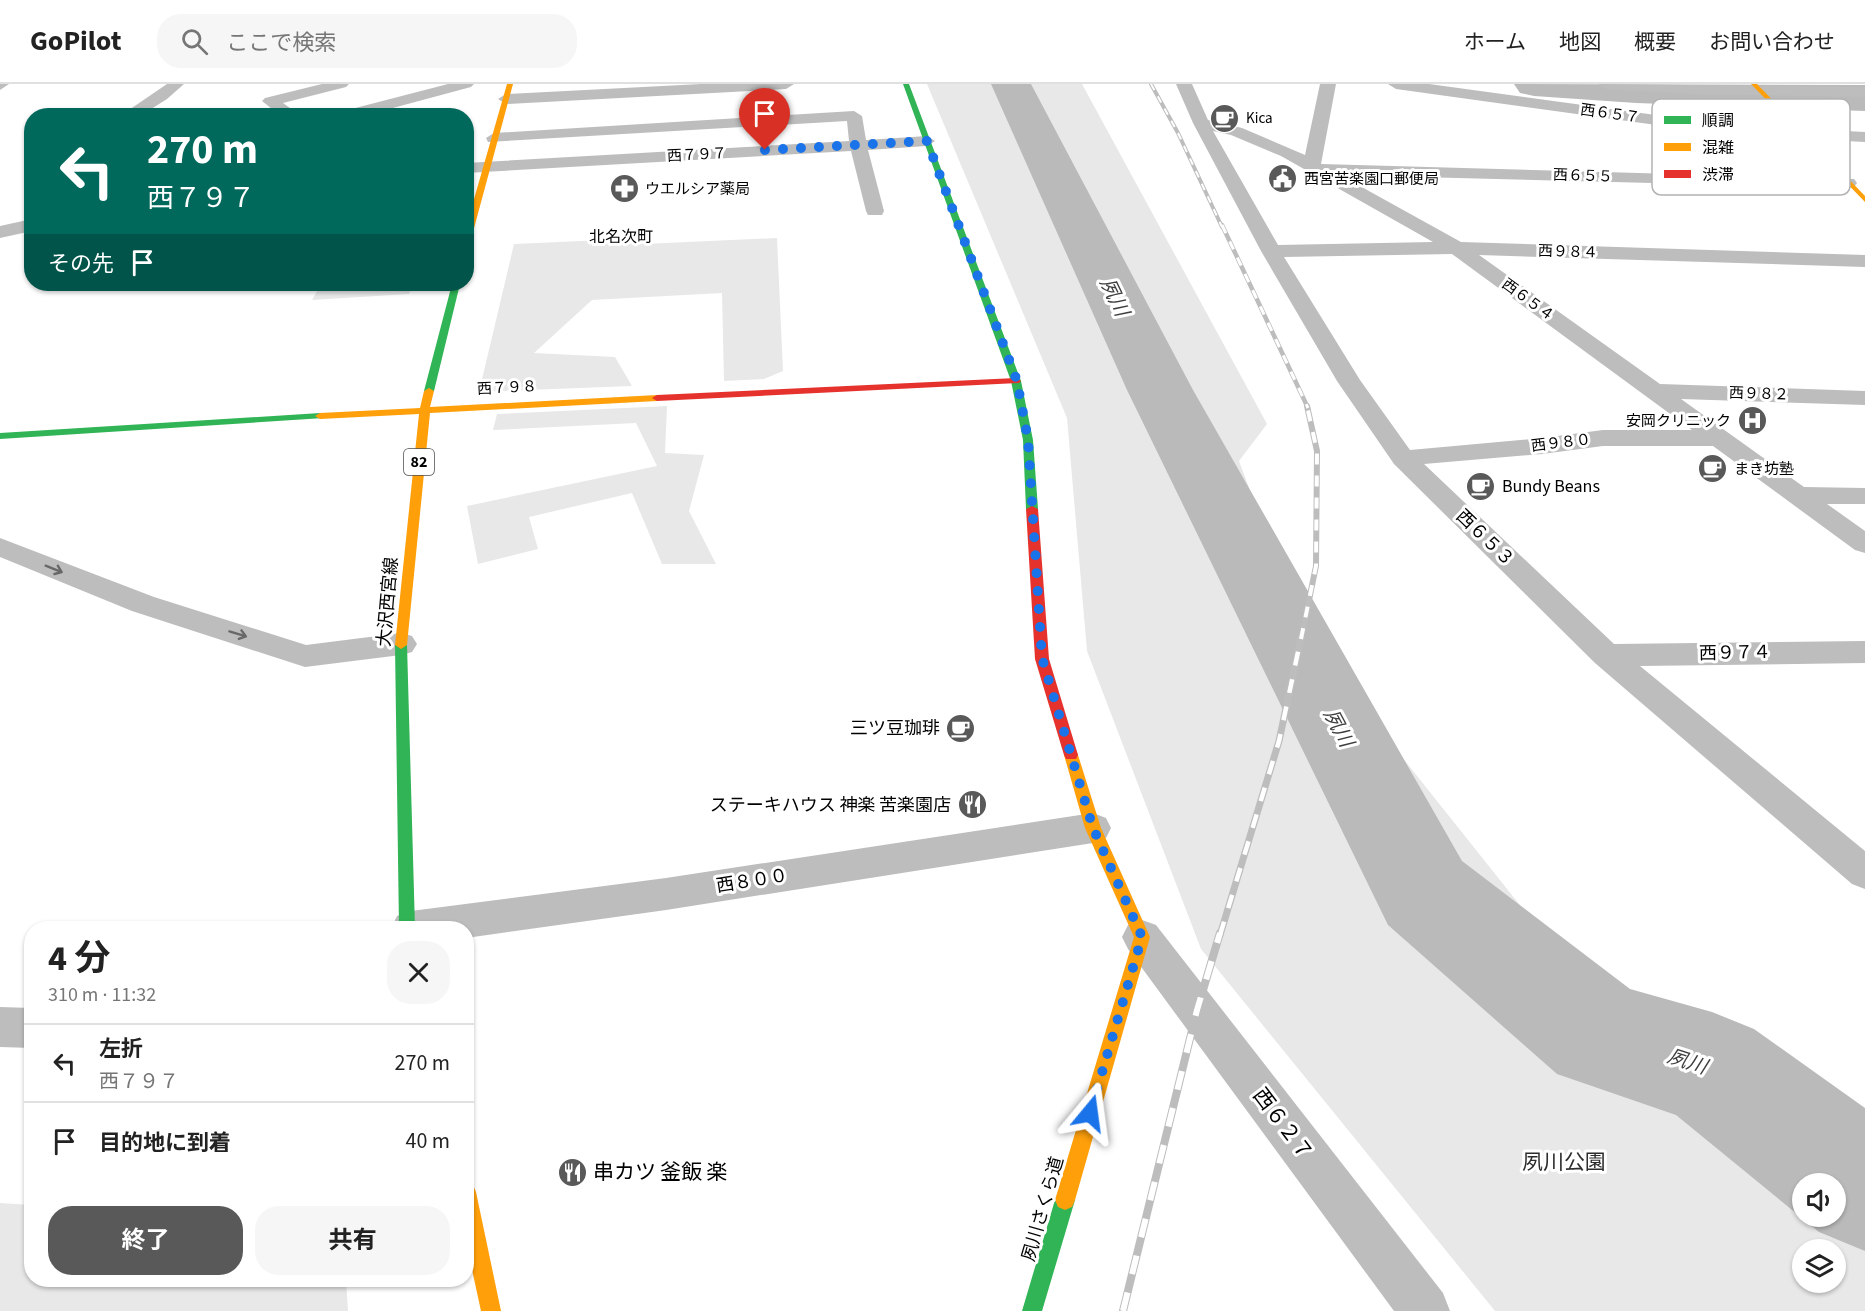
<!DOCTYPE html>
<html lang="ja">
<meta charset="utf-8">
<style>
:root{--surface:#fff;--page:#f6f6f6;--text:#222;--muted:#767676;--line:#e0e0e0;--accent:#595959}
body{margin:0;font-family:"Source Sans 3","Noto Sans JP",sans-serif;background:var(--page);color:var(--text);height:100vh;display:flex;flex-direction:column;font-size:22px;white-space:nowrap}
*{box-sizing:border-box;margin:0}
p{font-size:20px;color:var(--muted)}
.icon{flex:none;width:33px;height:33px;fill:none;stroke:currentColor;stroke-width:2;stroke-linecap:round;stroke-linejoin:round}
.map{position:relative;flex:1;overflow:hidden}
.sheet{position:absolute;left:24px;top:837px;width:450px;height:366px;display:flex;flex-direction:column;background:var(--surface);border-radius:24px;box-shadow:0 2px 4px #0004}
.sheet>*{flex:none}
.banner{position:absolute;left:24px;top:24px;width:450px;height:183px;border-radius:24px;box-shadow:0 2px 4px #0004;background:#00695c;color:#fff;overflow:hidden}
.tools{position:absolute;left:1792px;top:1089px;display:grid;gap:12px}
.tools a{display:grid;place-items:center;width:54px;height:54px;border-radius:50%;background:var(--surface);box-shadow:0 2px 4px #0004;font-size:30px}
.pin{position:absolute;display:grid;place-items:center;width:51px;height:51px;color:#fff;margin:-62px -26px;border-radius:50% 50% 50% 0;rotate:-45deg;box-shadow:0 0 6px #0007}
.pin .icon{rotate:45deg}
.me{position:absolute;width:66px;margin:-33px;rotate:16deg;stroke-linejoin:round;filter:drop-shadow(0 0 4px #0008)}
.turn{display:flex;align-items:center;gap:21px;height:126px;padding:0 24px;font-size:27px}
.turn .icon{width:78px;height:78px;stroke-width:2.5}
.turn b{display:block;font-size:42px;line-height:51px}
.then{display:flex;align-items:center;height:57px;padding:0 24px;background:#0003;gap:12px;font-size:22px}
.round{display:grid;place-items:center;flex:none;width:63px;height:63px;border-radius:24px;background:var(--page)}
.headline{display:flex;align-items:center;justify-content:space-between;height:102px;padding:0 24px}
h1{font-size:36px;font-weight:700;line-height:45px}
.cta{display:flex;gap:12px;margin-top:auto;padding:12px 24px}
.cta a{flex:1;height:69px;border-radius:24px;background:var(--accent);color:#fff;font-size:24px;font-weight:700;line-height:69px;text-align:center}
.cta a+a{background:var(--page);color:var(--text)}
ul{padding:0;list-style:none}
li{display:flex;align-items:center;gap:18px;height:78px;padding:0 24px;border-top:2px solid var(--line)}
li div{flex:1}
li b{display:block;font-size:22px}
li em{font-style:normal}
header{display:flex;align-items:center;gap:36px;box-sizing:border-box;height:84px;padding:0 30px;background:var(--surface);border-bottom:2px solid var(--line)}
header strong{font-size:28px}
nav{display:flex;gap:33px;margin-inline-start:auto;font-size:21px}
.search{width:420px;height:54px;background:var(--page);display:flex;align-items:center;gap:15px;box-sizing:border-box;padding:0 21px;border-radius:24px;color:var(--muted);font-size:22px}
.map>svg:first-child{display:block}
</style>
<header>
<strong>GoPilot</strong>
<div class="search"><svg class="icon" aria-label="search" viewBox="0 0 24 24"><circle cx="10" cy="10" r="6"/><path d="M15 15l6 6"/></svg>ここで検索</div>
<nav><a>ホーム</a><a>地図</a><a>概要</a><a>お問い合わせ</a></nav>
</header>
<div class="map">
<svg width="1865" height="1227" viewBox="0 0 1865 1227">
<rect width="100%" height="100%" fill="#fff"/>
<g fill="#e8e8e8" fill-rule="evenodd">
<path d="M927,0H1082L1267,340L1239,377L1304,550L1539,845L1803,1105V1132L1831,1133L1865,1166V1227H1495L1201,865L1087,567L1067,334ZM1803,1166H1836V1198H1803Z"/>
<polygon points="777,154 783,287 764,295 724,297 722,209 592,216 534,269 615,273 632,302 479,308 514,160 626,155 644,160"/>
<polygon points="321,200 413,200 409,210 312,216"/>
<polygon points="667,322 665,369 704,371 689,427 716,480 662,480 632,409 529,433 538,465 478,480 467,422 657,382 636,339 493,346 497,330"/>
<polygon points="0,1119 31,1121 32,1196 346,1196 348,1227 0,1227"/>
</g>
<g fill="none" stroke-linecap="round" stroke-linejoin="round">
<g fill="#bababa" fill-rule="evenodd">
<path d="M991,0H1031L1193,306L1462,777L1630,905L1712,928L1754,945L1865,1024V1167L1819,1148L1676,1031L1557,990L1388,841L1127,306ZM1803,1100H1836V1132H1803Z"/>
<polygon points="1514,0 1865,1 1865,27 1636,19 1534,12 1520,9"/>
</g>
<g fill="#bdbdbd" fill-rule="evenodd">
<polygon points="0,0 9,0 0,6"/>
<polygon points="167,0 184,0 167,15 140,32 120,32"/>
<polygon points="322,0 349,0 346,3 283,19 301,32 281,32 262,17 265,14"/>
<polygon points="448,0 474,0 471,3 363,32 334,32 336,29"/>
<polygon points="701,0 794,0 786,5 506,20 498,15 506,10"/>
<path d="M1176,0H1192L1208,36L1242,44L1305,71L1320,0H1336L1321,80L1854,95L1857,99L1854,103L1848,104L1340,91L1461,158L1865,171V183L1479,171L1660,300L1865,307V321L1681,315L1804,403L1865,404V420H1827L1865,447V469L1855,466L1713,362H1603L1542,370L1424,380L1614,560L1865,557V579L1640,582L1865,767V805L1852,800L1595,579L1394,380L1337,297L1261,167L1193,39ZM1213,47L1231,51L1281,72L1433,158L1278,161ZM1452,170L1692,346H1603L1542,354L1410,366L1360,296L1284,173Z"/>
<polygon points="1388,0 1429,0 1729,41 1865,48 1865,58 1729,51 1396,5"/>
<polygon points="1598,0 1865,3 1865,13 1691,10 1606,5"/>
<polygon points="854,27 862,32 866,56 927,52 935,57 927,62 868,66 884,127 882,131 868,131 866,127 851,67 466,89 466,79 849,57 847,37 488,58 486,54 494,49"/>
<polygon points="32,135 32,147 0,154 0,142"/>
<polygon points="0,454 154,513 306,561 401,549 412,552 417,560 412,568 401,571 305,583 132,527 0,473"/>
<polygon points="1093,729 1106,734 1111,744 1106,754 1093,759 666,826 466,854 466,844 391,844 397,832 411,827 666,794"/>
<polygon points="1142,836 1156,841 1443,1209 1450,1227 1394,1227 1128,865 1122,853 1128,841"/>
<polygon points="0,923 32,924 32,964 0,963"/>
</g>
<g fill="#30b455" fill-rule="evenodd">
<polygon points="903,0 909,0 1021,297 1033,356 1038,425 1036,427 1028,427 1026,425 1023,356 1011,297"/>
<polygon points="452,200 460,200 434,307 429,310 424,307"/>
<polygon points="320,329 325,332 324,334 0,355 0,349"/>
<polygon points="401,557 407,561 415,844 399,844 395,561"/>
<polygon points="1065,1106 1072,1109 1075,1116 1042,1227 1022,1227 1055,1116 1058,1109"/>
</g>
<g fill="#ff9f0a" fill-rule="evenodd">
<polygon points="507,0 513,0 470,159 466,161 466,143"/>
<polygon points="1751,0 1757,0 1865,112 1865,118"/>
<polygon points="429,304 434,307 430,323 657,311 662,314 657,317 430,329 407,561 401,565 395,561 419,330 320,335 315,332 320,329 420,324 424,307"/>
<polygon points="1071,666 1076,667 1078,671 1101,744 1150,853 1075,1116 1072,1123 1065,1126 1058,1123 1055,1116 1134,853 1085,744 1064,671 1066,667"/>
<polygon points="466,1098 473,1101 476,1108 501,1227 481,1227 466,1158"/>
</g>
<g fill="#e5322d" fill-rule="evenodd">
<polygon points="1016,294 1021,297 1019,299 657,317 652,314 657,311"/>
<polygon points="1032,422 1038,425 1049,575 1078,671 1076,675 1066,675 1064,671 1035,575 1026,425"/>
</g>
<defs>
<polyline id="rail-far4" points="1151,0 1178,49 1222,143"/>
<polyline id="rail-far3" points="1222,141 1308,324"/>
<polyline id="rail-far2" points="1301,555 1316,482 1317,367 1307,322"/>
<polyline id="rail-far1" points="1220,851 1279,657 1301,554"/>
<polyline id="rail" points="1123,1227 1197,926 1220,849"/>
</defs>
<use href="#rail-far4" stroke="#bdbdbd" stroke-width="4"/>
<use href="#rail-far3" stroke="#bdbdbd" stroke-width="4.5"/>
<use href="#rail-far2" stroke="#bdbdbd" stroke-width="6"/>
<use href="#rail-far1" stroke="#bdbdbd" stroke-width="7"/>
<use href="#rail" stroke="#bdbdbd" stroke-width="8"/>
<use href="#rail-far4" stroke="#fff" stroke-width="2" stroke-dasharray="7" stroke-linecap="butt"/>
<use href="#rail-far3" stroke="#fff" stroke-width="3" stroke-dasharray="9" stroke-linecap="butt"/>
<use href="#rail-far2" stroke="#fff" stroke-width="4" stroke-dasharray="11" stroke-linecap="butt"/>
<use href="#rail-far1" stroke="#fff" stroke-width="4.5" stroke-dasharray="14" stroke-linecap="butt"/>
<use href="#rail" stroke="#fff" stroke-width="6" stroke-dasharray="19" stroke-linecap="butt"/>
</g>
<defs><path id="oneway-shaft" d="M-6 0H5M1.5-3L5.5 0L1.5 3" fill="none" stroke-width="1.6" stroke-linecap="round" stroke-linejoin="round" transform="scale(1.5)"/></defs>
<g stroke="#686868">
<use href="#oneway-shaft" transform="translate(54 485) rotate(22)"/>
<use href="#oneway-shaft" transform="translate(238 550) rotate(17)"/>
</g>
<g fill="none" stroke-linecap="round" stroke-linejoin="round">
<polyline stroke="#1a73e8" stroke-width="10" stroke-dasharray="0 18" points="765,66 927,57 1017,297 1028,356 1042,574 1093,744 1142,853 1090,1029"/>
</g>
<defs>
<symbol id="cafe-disc" viewBox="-11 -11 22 22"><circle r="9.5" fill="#595959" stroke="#fff"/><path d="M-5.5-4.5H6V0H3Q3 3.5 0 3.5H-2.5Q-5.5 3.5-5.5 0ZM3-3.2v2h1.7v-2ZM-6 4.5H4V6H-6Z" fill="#fff"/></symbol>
<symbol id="civic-disc" viewBox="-11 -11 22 22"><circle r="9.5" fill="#595959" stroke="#fff"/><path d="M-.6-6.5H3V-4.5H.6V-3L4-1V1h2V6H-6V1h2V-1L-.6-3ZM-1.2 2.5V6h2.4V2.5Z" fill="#fff"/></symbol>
<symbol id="pharmacy-disc" viewBox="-11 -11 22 22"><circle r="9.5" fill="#595959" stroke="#fff"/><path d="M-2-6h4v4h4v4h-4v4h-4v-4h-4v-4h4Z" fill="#fff"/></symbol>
<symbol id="hospital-disc" viewBox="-11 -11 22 22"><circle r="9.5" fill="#595959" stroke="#fff"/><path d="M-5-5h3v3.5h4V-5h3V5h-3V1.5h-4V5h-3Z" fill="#fff"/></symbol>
<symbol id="restaurant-disc" viewBox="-11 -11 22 22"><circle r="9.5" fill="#595959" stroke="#fff"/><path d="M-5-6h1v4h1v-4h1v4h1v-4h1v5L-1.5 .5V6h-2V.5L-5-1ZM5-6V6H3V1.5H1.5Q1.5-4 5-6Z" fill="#fff"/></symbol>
</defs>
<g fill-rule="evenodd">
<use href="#cafe-disc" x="1208" y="18" width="33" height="33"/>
<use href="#civic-disc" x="1266" y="78" width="33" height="33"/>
<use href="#pharmacy-disc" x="608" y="88" width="33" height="33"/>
<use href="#hospital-disc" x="1736" y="320" width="33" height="33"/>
<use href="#cafe-disc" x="1696" y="368" width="33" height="33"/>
<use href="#cafe-disc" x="1464" y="386" width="33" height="33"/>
<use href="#cafe-disc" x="944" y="628" width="33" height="33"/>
<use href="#restaurant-disc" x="956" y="704" width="33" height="33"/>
<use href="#restaurant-disc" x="556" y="1072" width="33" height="33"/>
</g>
<g text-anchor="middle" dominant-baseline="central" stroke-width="6" stroke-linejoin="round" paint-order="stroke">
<g font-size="15" fill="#000" stroke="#fff">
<text transform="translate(1610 30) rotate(8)">西６５７</text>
<text transform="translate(697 71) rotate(-3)">西７９７</text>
<text transform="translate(1583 92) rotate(2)">西６５５</text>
<text transform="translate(1568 168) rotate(2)">西９８４</text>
<text transform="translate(1528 216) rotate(36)">西６５４</text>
<text transform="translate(507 304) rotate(-3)">西７９８</text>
<text transform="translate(1759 310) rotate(2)">西９８２</text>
<text transform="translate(1561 359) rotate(-7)">西９８０</text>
</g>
<g font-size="15" fill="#000" stroke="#fff" text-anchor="start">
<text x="1246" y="34">Kica</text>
<text x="1304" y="95">西宮苦楽園口郵便局</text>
<text x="645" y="105">ウエルシア薬局</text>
<text x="1731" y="337" text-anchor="end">安岡クリニック</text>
<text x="1734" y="385">まき坊塾</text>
</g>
<g font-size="16" fill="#000" stroke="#fff">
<text x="621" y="153">北名次町</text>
</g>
<rect fill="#fff" stroke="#4c4c4c" stroke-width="1.5" x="404" y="365" width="30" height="26" rx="4.5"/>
<g font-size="16" font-weight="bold" fill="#000">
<text x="419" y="378">82</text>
</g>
<g font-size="18" fill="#000" stroke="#fff" text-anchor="end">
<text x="1502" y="402" text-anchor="start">Bundy Beans</text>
<text x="940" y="644">三ツ豆珈琲</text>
<text x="951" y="721">ステーキハウス 神楽 苦楽園店</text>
</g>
<g font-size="18" fill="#000" stroke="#fff">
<text transform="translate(1485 454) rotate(44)">西６５３</text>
<text transform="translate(388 518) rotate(-85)">大沢西宮線</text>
<text transform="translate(1735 569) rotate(-1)">西９７４</text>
<text transform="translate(752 797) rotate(-9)">西８００</text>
<text transform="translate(1043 1125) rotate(-74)">夙川さくら道</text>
</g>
<g font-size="20" font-style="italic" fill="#3e3e3e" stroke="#fff">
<text transform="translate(1114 213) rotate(64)">夙川</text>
<text transform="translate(1338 644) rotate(62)">夙川</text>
<text transform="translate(1687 978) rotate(18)">夙川</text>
</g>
<g font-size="21" fill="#000" stroke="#fff">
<text transform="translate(1283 1040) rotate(53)">西６２７</text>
</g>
<g font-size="21" fill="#2d2d2d" stroke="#fff">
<text x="1564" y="1078">夙川公園</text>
</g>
<g font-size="21" fill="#000" stroke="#fff" text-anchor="start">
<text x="593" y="1088">串カツ 釜飯 楽</text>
</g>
</g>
<rect x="1652" y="15" width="198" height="96" rx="9" fill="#fff" stroke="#b2b2b2" stroke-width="1.5"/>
<rect x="1664" y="32" width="27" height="8" fill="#30b455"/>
<rect x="1664" y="59" width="27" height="8" fill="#ff9f0a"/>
<rect x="1664" y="86" width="27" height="8" fill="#e5322d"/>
<g font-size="16" fill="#000">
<text x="1702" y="42">順調</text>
<text x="1702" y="69">混雑</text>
<text x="1702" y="96">渋滞</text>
</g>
</svg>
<div class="tools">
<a><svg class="icon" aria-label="sound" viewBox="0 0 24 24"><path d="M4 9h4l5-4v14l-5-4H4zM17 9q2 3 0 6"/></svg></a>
<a><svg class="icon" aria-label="layers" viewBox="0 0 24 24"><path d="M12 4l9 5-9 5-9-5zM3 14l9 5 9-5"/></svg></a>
</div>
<div class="pin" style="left:765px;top:66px;background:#d93025"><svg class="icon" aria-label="arrive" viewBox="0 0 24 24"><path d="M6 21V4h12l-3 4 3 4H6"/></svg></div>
<svg class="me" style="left:1090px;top:1029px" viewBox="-20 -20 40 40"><path d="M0-17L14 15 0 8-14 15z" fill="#1a73e8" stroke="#fff" stroke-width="4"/></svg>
<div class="banner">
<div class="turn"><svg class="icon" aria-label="left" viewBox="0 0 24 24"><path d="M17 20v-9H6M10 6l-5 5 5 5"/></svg><div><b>270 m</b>西７９７</div></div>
<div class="then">その先<svg class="icon" aria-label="arrive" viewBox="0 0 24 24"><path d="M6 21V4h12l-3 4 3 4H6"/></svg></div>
</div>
<section class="sheet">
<div class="headline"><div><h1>4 分</h1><p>310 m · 11:32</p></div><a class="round"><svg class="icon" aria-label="close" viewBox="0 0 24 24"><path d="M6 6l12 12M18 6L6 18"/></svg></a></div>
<ul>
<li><svg class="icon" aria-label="left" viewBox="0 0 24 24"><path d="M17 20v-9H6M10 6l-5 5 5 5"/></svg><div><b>左折</b><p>西７９７</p></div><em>270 m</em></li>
<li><svg class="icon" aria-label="arrive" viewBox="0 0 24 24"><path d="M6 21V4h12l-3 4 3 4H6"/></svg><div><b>目的地に到着</b></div><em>40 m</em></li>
</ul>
<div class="cta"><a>終了</a><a>共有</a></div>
</section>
</div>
